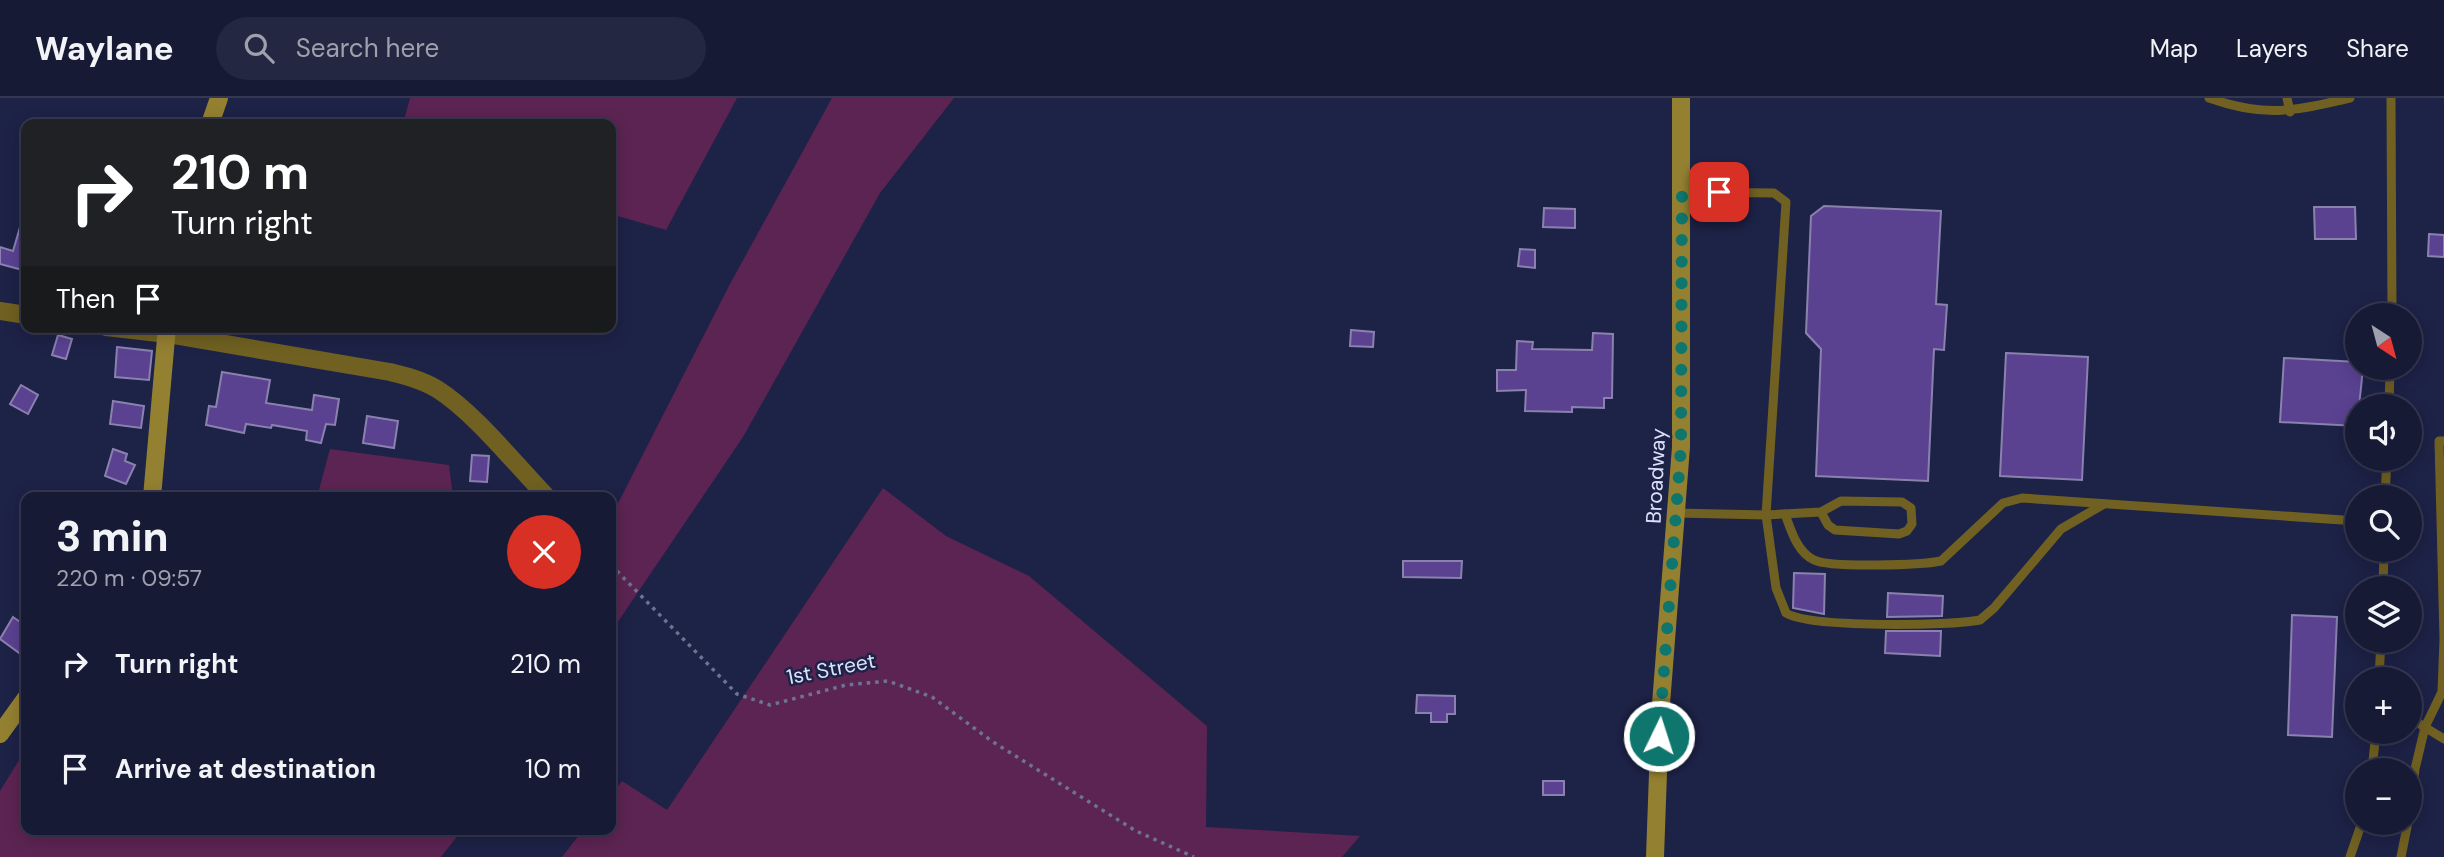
<!DOCTYPE html>
<meta charset="utf-8">
<style>
:root{--surface:#161a35;--page:#232741;--text:#f1f3f6;--muted:#9ea1ad;--line:#353850}
body{margin:0;font-family:"DM Sans",sans-serif;background:var(--page);color:var(--text);height:100vh;display:flex;flex-direction:column;font-size:26px;white-space:nowrap}
*{box-sizing:border-box;margin:0}
p{font-size:23px;color:var(--muted)}
.icon{flex:none;width:38px;height:38px;fill:none;stroke:currentColor;stroke-width:2;stroke-linecap:round;stroke-linejoin:round}
.map{position:relative;flex:1;overflow:hidden}
.drawer{position:absolute;left:21px;top:394px;width:595px;height:343px;display:flex;flex-direction:column;background:var(--surface);border-radius:14px;box-shadow:0 4px 18px #0003,0 0 0 2px var(--line)}
.drawer>*{flex:none}
.banner{position:absolute;left:21px;top:21px;width:595px;height:214px;border-radius:14px;box-shadow:0 4px 18px #0003,0 0 0 2px var(--line);background:#202124;color:#fff;overflow:hidden}
.needle{width:46px;rotate:144deg}
.controls{position:absolute;left:2345px;top:205px;display:grid;gap:14px}
.controls a{display:grid;place-items:center;width:77px;height:77px;border-radius:50%;background:var(--surface);box-shadow:0 4px 18px #0003,0 0 0 2px var(--line);font-size:35px}
.pin{position:absolute;display:grid;place-items:center;width:60px;height:60px;color:#fff;margin:-30px;border-radius:14px;box-shadow:0 4px 10px #0006}
.me{position:absolute;width:77px;margin:-38px;rotate:4deg;stroke-linejoin:round;filter:drop-shadow(0 0 5px #0008)}
.turn{display:flex;align-items:center;gap:24px;height:147px;padding:0 35px;font-size:32px}
.turn .icon{width:91px;height:91px;stroke-width:2.5}
.turn b{display:block;font-size:49px;line-height:60px}
.then{display:flex;align-items:center;height:66px;padding:0 35px;background:#0003;gap:14px;font-size:26px}
.round{display:grid;place-items:center;flex:none;width:74px;height:74px;border-radius:37px;background:var(--page)}
.headline{display:flex;align-items:center;justify-content:space-between;height:119px;padding:0 35px}
h1{font-size:42px;font-weight:800;line-height:52px}
ul{padding:0;list-style:none}
li{display:flex;align-items:center;gap:21px;height:105px;padding:0 35px}
li div{flex:1}
li b{display:block;font-size:26px}
li em{font-style:normal}
header{display:flex;align-items:center;gap:42px;box-sizing:border-box;height:98px;padding:0 35px;background:var(--surface);border-bottom:2px solid var(--line)}
header strong{font-size:33px}
nav{display:flex;gap:38px;margin-inline-start:auto;font-size:24px}
.search{width:490px;height:63px;background:var(--page);display:flex;align-items:center;gap:18px;box-sizing:border-box;padding:0 24px;border-radius:38px;color:var(--muted);font-size:26px}
.map>svg:first-child{display:block}
</style>
<header>
<strong>Waylane</strong>
<div class="search"><svg class="icon" aria-label="search" viewBox="0 0 24 24"><circle cx="10" cy="10" r="6"/><path d="M15 15l6 6"/></svg>Search here</div>
<nav><a>Map</a><a>Layers</a><a>Share</a></nav>
</header>
<div class="map">
<svg width="2444" height="759" viewBox="0 0 2444 759">
<rect width="100%" height="100%" fill="#1d2247"/>
<g fill="#5c2452">
<polygon points="410,0 737,0 666,132 611,116 611,26 403,26"/>
<polygon points="832,0 954,0 880,95 743,339 611,534 611,419 730,186"/>
<polygon points="330,351 449,367 453,399 317,399"/>
<polygon points="883,390 946,438 1029,478 1207,628 1206,729 1360,738 1342,759 562,759 583,732 611,732 611,697 622,683 667,712"/>
<polygon points="26,651 26,732 462,732 441,759 0,759 0,693"/>
</g>
<g fill="#5a4291" stroke="#8b81af" stroke-width="2">
<polygon points="1824,108 1941,113 1936,206 1947,207 1944,252 1934,251 1928,383 1816,378 1821,251 1806,235 1811,118"/>
<polygon points="2314,109 2355,109 2356,141 2315,141"/>
<polygon points="1544,110 1575,111 1575,130 1543,129"/>
<polygon points="23,119 26,120 26,173 0,166 0,149 13,153"/>
<polygon points="2429,136 2444,137 2444,159 2428,158"/>
<polygon points="1520,151 1535,152 1535,170 1518,168"/>
<polygon points="1351,232 1374,234 1373,249 1350,248"/>
<polygon points="1593,235 1613,236 1612,300 1604,300 1604,310 1572,309 1572,314 1525,313 1526,292 1497,293 1497,272 1516,272 1517,243 1533,244 1532,251 1592,252"/>
<polygon points="58,237 72,241 66,261 52,257"/>
<polygon points="117,249 152,253 149,282 115,279"/>
<polygon points="2006,255 2088,259 2082,382 2000,378"/>
<polygon points="2284,260 2357,264 2357,270 2363,270 2357,328 2280,324"/>
<polygon points="222,274 270,282 266,305 312,312 314,297 339,301 335,327 326,326 321,345 306,342 307,333 272,327 271,330 246,326 244,335 206,327 209,308 216,309"/>
<polygon points="21,287 38,297 28,316 10,306"/>
<polygon points="113,303 144,308 141,330 110,326"/>
<polygon points="367,318 398,323 394,350 363,345"/>
<polygon points="113,351 127,356 125,363 135,367 126,386 105,378"/>
<polygon points="472,357 489,358 487,384 470,383"/>
<polygon points="1403,463 1462,463 1461,480 1403,479"/>
<polygon points="1794,475 1825,476 1824,516 1793,510"/>
<polygon points="1888,495 1943,498 1942,518 1887,519"/>
<polygon points="2292,517 2337,519 2332,639 2288,637"/>
<polygon points="13,519 26,528 26,560 0,541"/>
<polygon points="1886,533 1941,533 1940,558 1885,555"/>
<polygon points="1417,597 1455,598 1455,616 1447,616 1447,624 1431,624 1431,615 1416,615"/>
<rect x="1543" y="683" width="21" height="14"/>
</g>
<g fill="none" stroke-linecap="round" stroke-linejoin="round">
<polyline stroke="#6e7393" stroke-width="3.5" stroke-dasharray="3.5 5" stroke-linecap="butt" points="611,467 737,596 770,607 846,587 888,583 932,599 993,644 1136,733 1194,759"/>
<g stroke="#706021" stroke-width="9">
<path d="M2209,0C2265,20 2294,13 2350,0"/>
<polyline points="2287,0 2290,14"/>
<polyline points="2391,0 2392,217"/>
<path d="M1682,94L1774,95L1786,104L1766,417L1776,490L1786,515C1810,530 1950,528 1980,522L1994,510L2061,431L2104,406"/>
<polyline points="218,245 222,229"/>
<polyline points="2389,308 2390,270"/>
<polyline points="2385,399 2387,360"/>
<polyline points="1677,415 1766,417 1821,414 1841,403 1902,404 1911,410 1912,426 1907,433 1899,436 1835,432 1828,427 1821,414"/>
<path d="M1785,416C1791,432 1797,454 1814,462C1830,470 1922,467 1941,463L2003,405L2022,400L2357,423"/>
<polyline points="2383,490 2384,452"/>
<polyline points="2379,581 2381,542"/>
<polyline points="2410,620 2444,641"/>
<polyline points="2372,672 2376,634"/>
<polyline points="2410,717 2415,671 2425,629 2442,594 2444,541 2439,343 2444,343"/>
<polyline points="2350,759 2362,724"/>
<polyline points="2401,759 2408,724"/>
</g>
<g stroke="#706021" stroke-width="18">
<polyline points="0,213 26,217"/>
<path d="M106,229L167,236L390,274C406,278 422,282 437,291C474,314 516,367 547,399"/>
</g>
<g stroke="#948031" stroke-width="18">
<polyline points="210,26 219,0"/>
<polyline points="152,399 167,229"/>
<polyline points="0,636 26,600"/>
<polyline points="1655,759 1660,619 1681,349 1681,0"/>
</g>
</g>
<g fill="none" stroke-linecap="round" stroke-linejoin="round">
<polyline stroke="#0f766e" stroke-width="12" stroke-dasharray="0 21.6" points="1659,638 1681,349 1682,94 1719,94"/>
</g>
<g text-anchor="middle" dominant-baseline="central" stroke-width="5" stroke-linejoin="round" paint-order="stroke">
<g font-size="21" fill="#dce2fb" stroke="#1d2247">
<text transform="translate(1656 378) rotate(-87)">Broadway</text>
<text transform="translate(831 571) rotate(-11)">1st Street</text>
</g>
</g>
</svg>
<div class="controls">
<a><svg class="needle" viewBox="-14 -14 28 28"><path d="M0-13l5 13h-10z" fill="#e53935"/><path d="M0 13l5-13h-10z" fill="#9ea1ad"/></svg></a>
<a><svg class="icon" aria-label="sound" viewBox="0 0 24 24"><path d="M4 9h4l5-4v14l-5-4H4zM17 9q2 3 0 6"/></svg></a>
<a><svg class="icon" aria-label="search" viewBox="0 0 24 24"><circle cx="10" cy="10" r="6"/><path d="M15 15l6 6"/></svg></a>
<a><svg class="icon" aria-label="layers" viewBox="0 0 24 24"><path d="M12 4l9 5-9 5-9-5zM3 14l9 5 9-5"/></svg></a>
<a>+</a>
<a>−</a>
</div>
<div class="pin" style="left:1719px;top:94px;background:#d93025"><svg class="icon" aria-label="arrive" viewBox="0 0 24 24"><path d="M6 21V4h12l-3 4 3 4H6"/></svg></div>
<svg class="me" style="left:1659px;top:638px" viewBox="-20 -20 40 40"><circle r="17" fill="#0f766e" stroke="#fff" stroke-width="3"/><path d="M0-11L8 9 0 5-8 9z" fill="#fff"/></svg>
<div class="banner">
<div class="turn"><svg class="icon" aria-label="right" viewBox="0 0 24 24"><path d="M7 20v-9h11M14 6l5 5-5 5"/></svg><div><b>210 m</b>Turn right</div></div>
<div class="then">Then<svg class="icon" aria-label="arrive" viewBox="0 0 24 24"><path d="M6 21V4h12l-3 4 3 4H6"/></svg></div>
</div>
<section class="drawer">
<div class="headline"><div><h1>3 min</h1><p>220 m · 09:57</p></div><a class="round" style="background:#d93025;color:#fff"><svg class="icon" aria-label="close" viewBox="0 0 24 24"><path d="M6 6l12 12M18 6L6 18"/></svg></a></div>
<ul>
<li><svg class="icon" aria-label="right" viewBox="0 0 24 24"><path d="M7 20v-9h11M14 6l5 5-5 5"/></svg><div><b>Turn right</b></div><em>210 m</em></li>
<li><svg class="icon" aria-label="arrive" viewBox="0 0 24 24"><path d="M6 21V4h12l-3 4 3 4H6"/></svg><div><b>Arrive at destination</b></div><em>10 m</em></li>
</ul>
</section>
</div>
